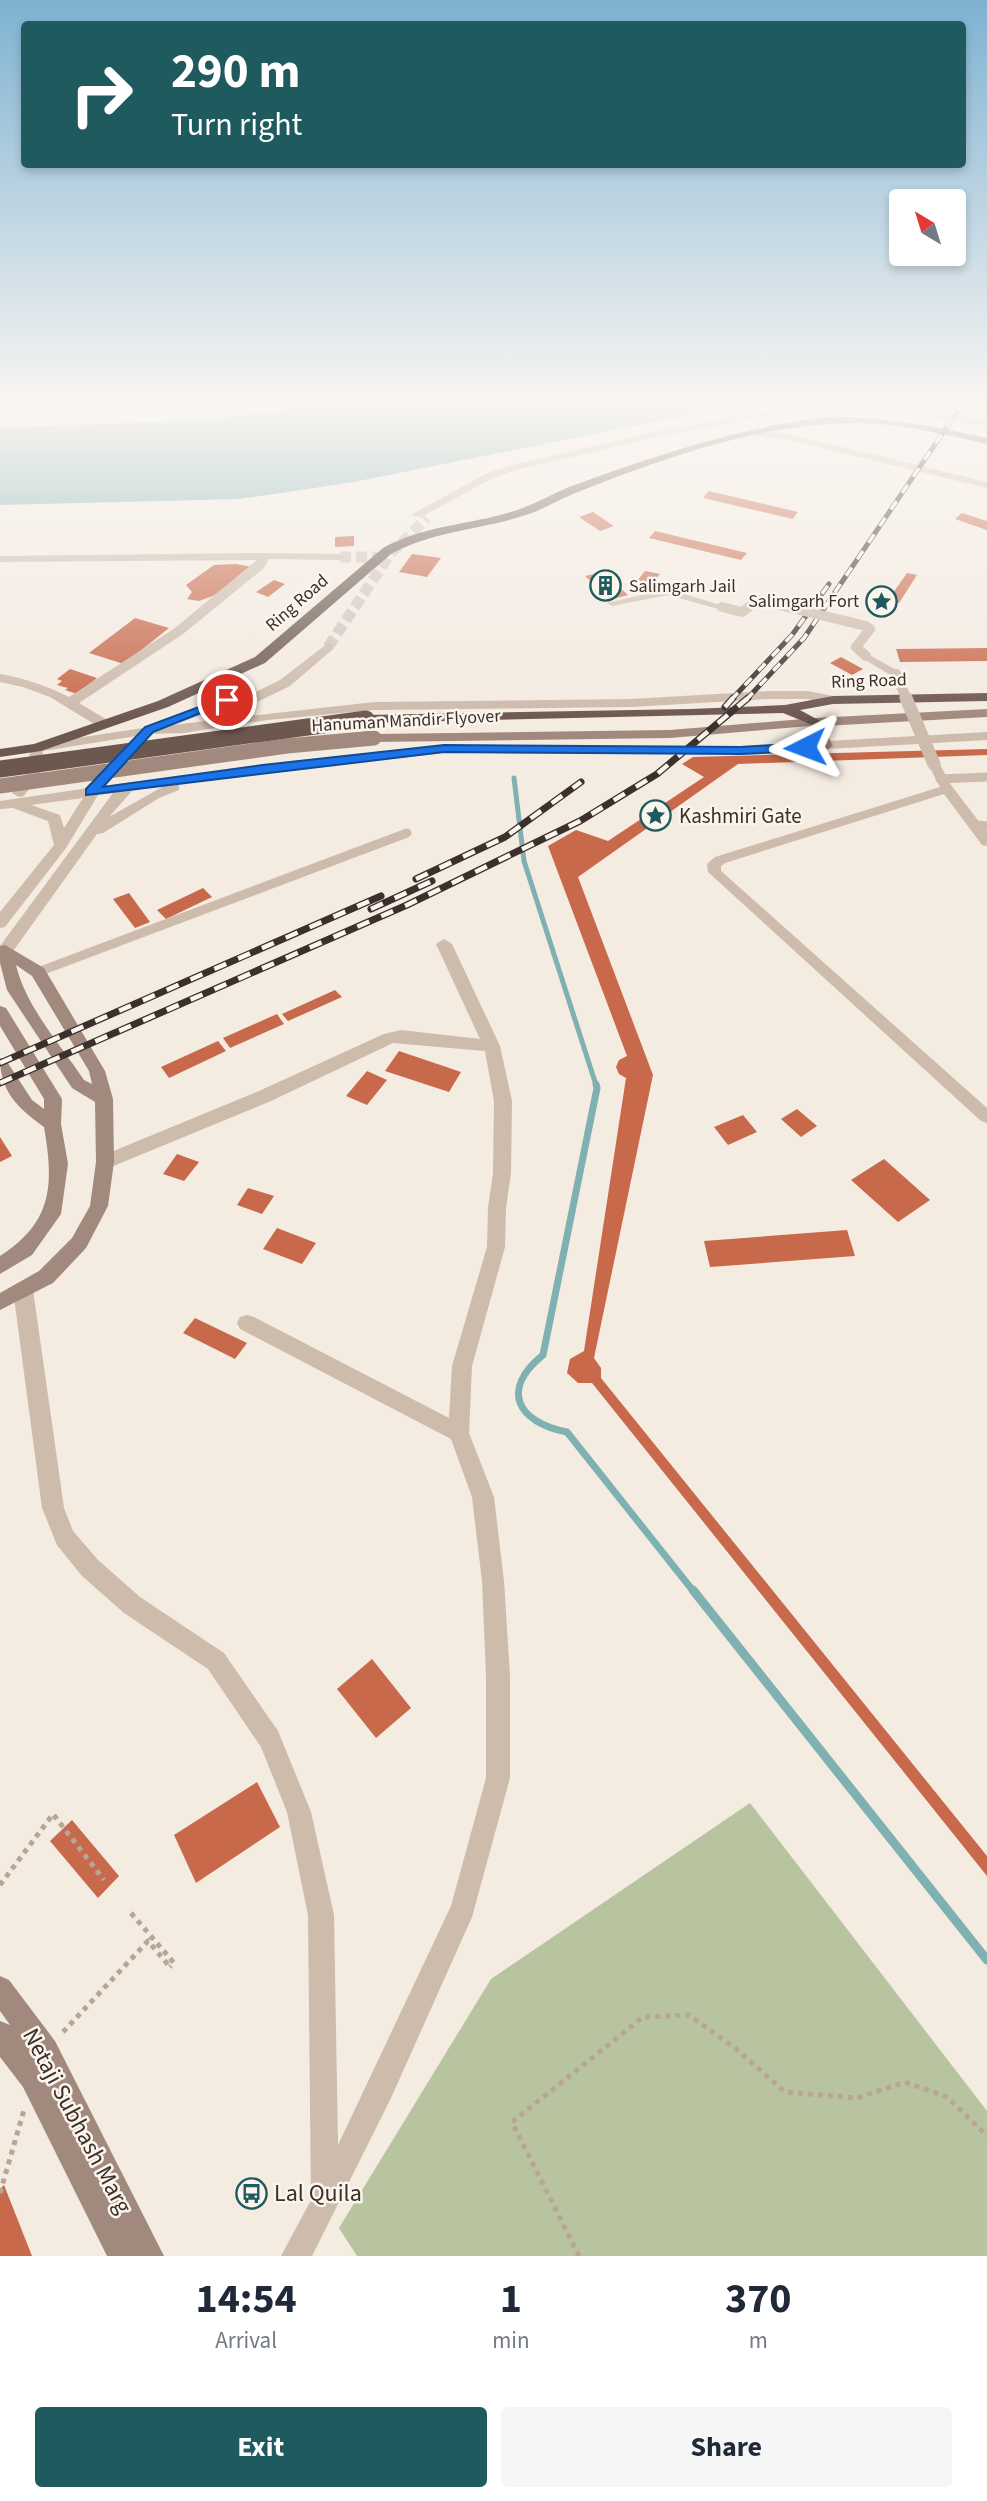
<!DOCTYPE html>
<style>
:root{--surface:#fff;--page:#f6f6f7;--text:#1f2937;--muted:#747a83;--accent:#1f5a5e}
body{margin:0;font-family:"Source Sans 3",sans-serif;background:var(--page);color:var(--text);height:100vh;display:flex;flex-direction:column;font-size:26px;white-space:nowrap}
*{box-sizing:border-box;margin:0}
p{font-size:23px;color:var(--muted)}
.icon{flex:none;width:38px;height:38px;fill:none;stroke:currentColor;stroke-width:2;stroke-linecap:round;stroke-linejoin:round}
.map{position:relative;height:2256px;overflow:hidden}
.side{display:flex;flex-direction:column;background:var(--surface);flex:1}
.side>*{flex:none}
.top-card{position:absolute;left:21px;top:21px;width:945px;height:147px;border-radius:7px;box-shadow:0 4px 10px #0003;background:#1f5a5e;color:#fff;overflow:hidden}
.needle{width:46px;rotate:322deg}
.fabs{position:absolute;left:889px;top:189px;display:grid;gap:14px}
.fabs a{display:grid;place-items:center;width:77px;height:77px;border-radius:7px;background:var(--surface);box-shadow:0 4px 10px #0003;font-size:35px}
.pin{position:absolute;display:grid;place-items:center;width:60px;height:60px;color:#fff;margin:-30px;border:4px solid #fff;border-radius:50%;box-shadow:0 2px 7px #0007}
.me{position:absolute;width:77px;margin:-38px;rotate:267deg;stroke-linejoin:round;filter:drop-shadow(0 0 5px #0008)}
.turn{display:flex;align-items:center;gap:24px;height:147px;padding:0 35px;font-size:32px}
.turn .icon{width:91px;height:91px;stroke-width:2.5}
.turn b{display:block;font-size:49px;line-height:60px}
.eta{display:flex;justify-content:space-evenly;align-items:center;height:119px;text-align:center}
.eta b{font-size:42px;font-weight:700;line-height:49px}
.action{display:flex;gap:14px;margin-top:auto;padding:14px 35px}
.action a{flex:1;height:80px;border-radius:7px;background:var(--accent);color:#fff;font-size:28px;font-weight:700;line-height:80px;text-align:center}
.action a+a{background:var(--page);color:var(--text)}
.map>svg:first-child{display:block}
</style>
<div class="map">
<svg width="987" height="2256" viewBox="0 0 987 2256">
<rect width="100%" height="100%" fill="#f4ebe1"/>
<polygon fill="#b8c4a0" points="750,1803 987,2111 987,2256 357,2256 339,2228 491,1979"/>
<polygon fill="#7fb0b2" points="314,406 734,406 354,482 240,499 0,505 0,428 201,420"/>
<g fill="none" stroke-linecap="round" stroke-linejoin="round">
<polyline stroke="#7fb0b2" stroke-width="5" points="514,778 524,861 596,1085"/>
<path stroke="#7fb0b2" stroke-width="7" d="M596,1084L597,1088L543,1355C500,1390 517,1422 567,1432L694,1592"/>
<polyline stroke="#7fb0b2" stroke-width="9" points="693,1590 987,1960"/>
</g>
<g fill="#c8694b">
<polygon points="709,491 798,512 793,519 703,498"/>
<polygon points="593,512 614,526 600,531 579,517"/>
<polygon points="962,513 987,521 987,530 955,519"/>
<polygon points="655,531 747,553 741,560 649,538"/>
<polygon points="354,536 354,546 335,547 335,537"/>
<polygon points="412,554 441,558 427,577 399,572"/>
<polygon points="236,564 253,567 213,596 199,601 187,599 192,592 186,585 214,565"/>
<polygon points="645,571 660,574 646,591 631,588"/>
<polygon points="602,572 628,595 610,600 585,576"/>
<polygon points="907,573 917,575 899,603 888,600"/>
<polygon points="274,580 285,584 268,597 256,592"/>
<polygon points="135,618 169,628 124,664 89,653"/>
<polygon points="987,648 987,661 900,662 896,649"/>
<polygon points="841,657 863,669 852,675 830,663"/>
<polygon points="70,669 97,678 77,694 65,690 68,688 57,685 62,681 57,679"/>
<polygon points="987,749 987,755 738,764 578,877 653,1075 594,1358 601,1368 601,1378 987,1856 987,1876 592,1383 578,1383 567,1373 570,1359 584,1351 626,1078 619,1074 616,1067 619,1060 627,1056 548,846 576,830 608,841 704,777 682,764 693,757"/>
<polygon points="203,888 212,897 166,919 157,910"/>
<polygon points="129,893 150,922 135,928 113,899"/>
<polygon points="335,990 342,997 288,1021 282,1014"/>
<polygon points="277,1014 284,1024 230,1048 223,1038"/>
<polygon points="218,1041 226,1051 169,1078 161,1067"/>
<polygon points="399,1051 461,1072 449,1092 385,1071"/>
<polygon points="367,1071 387,1080 367,1105 346,1096"/>
<polygon points="797,1109 817,1126 801,1137 781,1119"/>
<polygon points="743,1115 757,1132 728,1145 714,1127"/>
<polygon points="0,1137 12,1156 0,1162"/>
<polygon points="177,1154 199,1162 184,1181 163,1174"/>
<polygon points="884,1159 930,1200 898,1222 851,1180"/>
<polygon points="248,1188 274,1196 262,1214 237,1205"/>
<polygon points="277,1228 316,1243 302,1264 263,1249"/>
<polygon points="847,1230 855,1256 710,1267 704,1241"/>
<polygon points="195,1318 247,1343 235,1359 183,1333"/>
<polygon points="372,1659 411,1708 376,1738 337,1689"/>
<polygon points="257,1782 280,1827 196,1883 174,1835"/>
<polygon points="72,1820 119,1876 98,1898 50,1841"/>
<polygon points="4,2185 32,2256 0,2256 0,2189"/>
</g>
<g fill="none" stroke-linecap="round" stroke-linejoin="round">
<polyline stroke="#cfc6bd" stroke-width="11" stroke-dasharray="11 5" stroke-linecap="butt" points="340,557 377,557"/>
<polyline stroke="#cfc6bd" stroke-width="11" stroke-dasharray="11 5" stroke-linecap="butt" points="328,647 391,553 427,518"/>
<g stroke="#b9a596" stroke-width="5" stroke-dasharray="5 5" stroke-linecap="butt">
<polyline points="0,1885 53,1814 104,1880"/>
<polyline points="131,1913 174,1963 170,1967"/>
<polyline points="63,2032 148,1941 170,1967"/>
<polyline points="0,2193 24,2110"/>
<polyline points="579,2256 512,2122 643,2017 689,2015 735,2048 785,2092 857,2098 905,2082 947,2097 987,2136"/>
</g>
<g stroke="#cdbbac" stroke-width="9">
<polyline points="940,779 987,777"/>
<polyline points="976,825 987,826"/>
<polyline points="38,972 407,833"/>
</g>
<g fill="#cdbbac" fill-rule="evenodd">
<polygon points="668,589 727,607 722,610 668,595 612,606 607,603"/>
<polygon points="866,653 900,672 902,674 892,676 862,658 862,654"/>
<polygon points="934,760 938,761 951,785 987,832 987,846 982,845 944,794 725,863 721,866 721,871 987,1108 987,1123 981,1121 708,872 707,864 715,857 940,787 928,764"/>
</g>
<g fill="#cdbbac" fill-rule="evenodd">
<polygon points="751,430 789,434 987,482 987,488 789,440 747,435 746,433"/>
<path d="M265,553L340,554L346,557L340,560L269,559L264,568L183,634L79,703L109,721V727H99L50,697L23,687L0,682V674C25,678 47,686 69,697L175,628L257,560L0,562V556Z"/>
<polygon points="444,939 452,944 500,1046 512,1101 511,1173 506,1208 505,1247 472,1366 469,1433 494,1497 504,1581 510,1676 510,1778 472,1917 391,2098 312,2256 281,2256 311,2200 308,1915 287,1812 261,1747 208,1669 124,1613 82,1576 57,1545 42,1508 13,1290 16,1284 23,1282 30,1284 33,1290 64,1508 73,1531 98,1560 140,1597 224,1653 278,1731 311,1812 334,1915 338,2145 451,1906 486,1778 486,1676 482,1581 472,1497 451,1439 240,1329 237,1323 240,1317 247,1315 254,1317 449,1418 452,1366 487,1247 488,1208 493,1173 494,1101 485,1051 393,1043 271,1101 111,1167 99,1167 96,1162 99,1157 259,1091 384,1034 401,1030 480,1039 436,944"/>
</g>
<g fill="#cdbbac" fill-rule="evenodd">
<polygon points="802,406 841,406 836,409 781,414 657,437 520,469 495,477 421,517 411,515 487,473 513,465 657,431"/>
<polygon points="843,406 899,407 987,420 987,426 899,413 848,409"/>
<polygon points="981,406 987,406 987,413 983,412"/>
<polygon points="328,643 332,644 332,650 290,686 222,719 374,702 631,699 769,691 808,691 838,697 839,700 833,704 808,699 769,699 631,707 374,710 268,720 184,733 149,734 43,751 41,772 24,796 19,797 12,793 27,772 31,745 156,726 157,722 226,696 236,696 236,702 173,725 214,720 209,717 211,714 280,680"/>
<path d="M987,732V740L741,754L444,753L179,784V790L159,798L103,833L97,834L11,954H0V946L113,793L98,795L66,848L5,927L0,928V912L54,845L48,821L13,808L0,809V801L89,788L97,782L104,786L263,764L444,745L741,746ZM164,786L109,817L132,791ZM83,798L64,828L60,815L31,805Z"/>
</g>
<g fill="#a18a7d" fill-rule="evenodd">
<polygon points="987,709 987,717 823,726 833,746 826,750 819,746 810,726 670,738 374,742 367,738 374,734 670,730 815,718"/>
<path d="M5,945L44,968L105,1071L113,1099L114,1162L108,1206L86,1248L53,1283L0,1310V1293L39,1271L72,1238L90,1206L96,1162L95,1102L72,1088L7,990L0,963V946ZM16,965L32,976L89,1071L92,1084L84,1080C60,1044 26,1007 16,965Z"/>
<path d="M0,1006L6,1008L62,1099L61,1124L68,1164L61,1214L32,1255L0,1274V1256C53,1222 54,1184 44,1127C18,1108 0,1092 0,1058L6,1060L32,1100L44,1109V1099L0,1026Z"/>
<polygon points="0,1976 9,1980 55,2041 164,2256 107,2256 23,2087 0,2057 0,2021 10,2025 15,2032 0,2011"/>
</g>
<g fill="#6c584f" fill-rule="evenodd">
<path d="M826,417C882,416 933,426 987,438V444C946,435 904,424 861,423C763,422 663,458 573,494C558,500 544,509 529,514C483,530 435,530 391,554L265,663L168,707L41,751L0,757V749L34,744L158,701L255,657L383,548C426,524 474,525 520,509C537,503 552,494 569,487C653,456 737,428 826,417Z"/>
<polygon points="987,693 987,701 833,704 800,710 822,722 815,726 783,713 366,723 359,719 366,715 690,709 785,705 833,696"/>
</g>
<defs>
<g id="rail-far1">
<polyline points="731,700 792,635 829,584"/>
<polyline points="746,700 804,638 961,406"/>
</g>
<g id="rail">
<polyline points="725,707 733,698"/>
<polyline points="416,879 505,837 581,782"/>
<polyline points="371,909 432,881"/>
<polyline points="0,1063 381,896"/>
<polyline points="0,1083 407,905 580,821 657,774 748,698"/>
</g>
</defs>
<use href="#rail-far1" stroke="#3b302b" stroke-width="5"/>
<use href="#rail" stroke="#3b302b" stroke-width="7"/>
<use href="#rail-far1" stroke="#fbf5ee" stroke-width="3.5" stroke-dasharray="10" stroke-linecap="butt"/>
<use href="#rail" stroke="#fbf5ee" stroke-width="4.5" stroke-dasharray="13" stroke-linecap="butt"/>
<g stroke="#cdbbac" stroke-width="10">
<polyline points="722,607 742,612 758,600 866,626 870,629 856,647 866,656"/>
<polyline points="896,674 907,700"/>
</g>
<polyline stroke="#cdbbac" stroke-width="13" points="906,698 934,764"/>
<polyline stroke="#a18a7d" stroke-width="15" points="0,786 287,746 374,738"/>
<polyline stroke="#6c584f" stroke-width="17" points="0,769 366,719"/>
</g>
<linearGradient id="sky" x2="0" y2="1"><stop stop-color="#7eb2d2"/><stop offset="0.56" stop-color="#faf6f2"/><stop offset="1" stop-color="#faf6f2" stop-opacity="0"/></linearGradient>
<rect width="987" height="722" fill="url(#sky)"/>
<polygon fill="#1a73e8" stroke="#114b97" stroke-width="2" points="223,698 233,700 153,732 103,787 263,765 444,745 741,747 805,743 811,747 805,751 741,754 444,752 86,795 86,789 145,727"/>
<defs>
<symbol id="building-ring" viewBox="-11 -11 22 22"><circle r="9.5" fill="#fbf5ee" stroke="#1f5a5e" stroke-width="1.5"/><path d="M-4-6H4V6H1V3H-1V6H-4ZM-2.5-4.3h1.7v1.8h-1.7ZM.8-4.3h1.7v1.8H.8ZM-2.5-1h1.7V.8h-1.7ZM.8-1h1.7V.8H.8Z" fill="#1f5a5e"/></symbol>
<symbol id="sight-ring" viewBox="-11 -11 22 22"><circle r="9.5" fill="#fbf5ee" stroke="#1f5a5e" stroke-width="1.5"/><path d="M0-6L1.8-2.2L6-1.7L2.9 1.2L3.7 5.4L0 3.3L-3.7 5.4L-2.9 1.2L-6-1.7L-1.8-2.2Z" fill="#1f5a5e"/></symbol>
<symbol id="bus-ring" viewBox="-11 -11 22 22"><circle r="9.5" fill="#fbf5ee" stroke="#1f5a5e" stroke-width="1.5"/><path d="M-5-6H5V4H4V6H2V4H-2V6H-4V4H-5ZM-3.5-4V0h7V-4ZM-3.5 1.2v1.5H-2V1.2ZM2 1.2v1.5H3.5V1.2Z" fill="#1f5a5e"/></symbol>
</defs>
<g fill-rule="evenodd">
<use href="#building-ring" x="588" y="568" width="35" height="35"/>
<use href="#sight-ring" x="864" y="584" width="35" height="35"/>
<use href="#sight-ring" x="638" y="798" width="35" height="35"/>
<use href="#bus-ring" x="234" y="2176" width="35" height="35"/>
</g>
<g text-anchor="middle" dominant-baseline="central" stroke-width="5" stroke-linejoin="round" paint-order="stroke">
<g font-size="18" fill="#3b302b" stroke="#fbf5ee" text-anchor="start">
<text x="629" y="586">Salimgarh Jail</text>
<text x="859" y="601" text-anchor="end">Salimgarh Fort</text>
</g>
<g font-size="18" fill="#3b302b" stroke="#fbf5ee">
<text transform="translate(297 603) rotate(-41)">Ring Road</text>
<text transform="translate(869 681) rotate(-2)">Ring Road</text>
<text transform="translate(406 721) rotate(-3)">Hanuman Mandir Flyover</text>
</g>
<g font-size="21" fill="#3b302b" stroke="#fbf5ee" text-anchor="start">
<text x="679" y="816">Kashmiri Gate</text>
</g>
<g font-size="24" fill="#3b302b" stroke="#fbf5ee">
<text transform="translate(77 2121) rotate(62)">Netaji Subhash Marg</text>
</g>
<g font-size="24" fill="#3b302b" stroke="#fbf5ee" text-anchor="start">
<text x="274" y="2193">Lal Quila</text>
</g>
</g>
</svg>
<div class="fabs">
<a><svg class="needle" viewBox="-14 -14 28 28"><path d="M0-13l5 13h-10z" fill="#e53935"/><path d="M0 13l5-13h-10z" fill="#747a83"/></svg></a>
</div>
<div class="pin" style="left:227px;top:700px;background:#d93025"><svg class="icon" aria-label="arrive" viewBox="0 0 24 24"><path d="M6 21V4h12l-3 4 3 4H6"/></svg></div>
<svg class="me" style="left:805px;top:747px" viewBox="-20 -20 40 40"><path d="M0-17L14 15 0 8-14 15z" fill="#1a73e8" stroke="#fff" stroke-width="4"/></svg>
<div class="top-card">
<div class="turn"><svg class="icon" aria-label="right" viewBox="0 0 24 24"><path d="M7 20v-9h11M14 6l5 5-5 5"/></svg><div><b>290 m</b>Turn right</div></div>
</div>
</div>
<section class="side">
<div class="eta">
<div><b>14:54</b><p>Arrival</p></div>
<div><b>1</b><p>min</p></div>
<div><b>370</b><p>m</p></div>
</div>
<div class="action"><a>Exit</a><a>Share</a></div>
</section>
